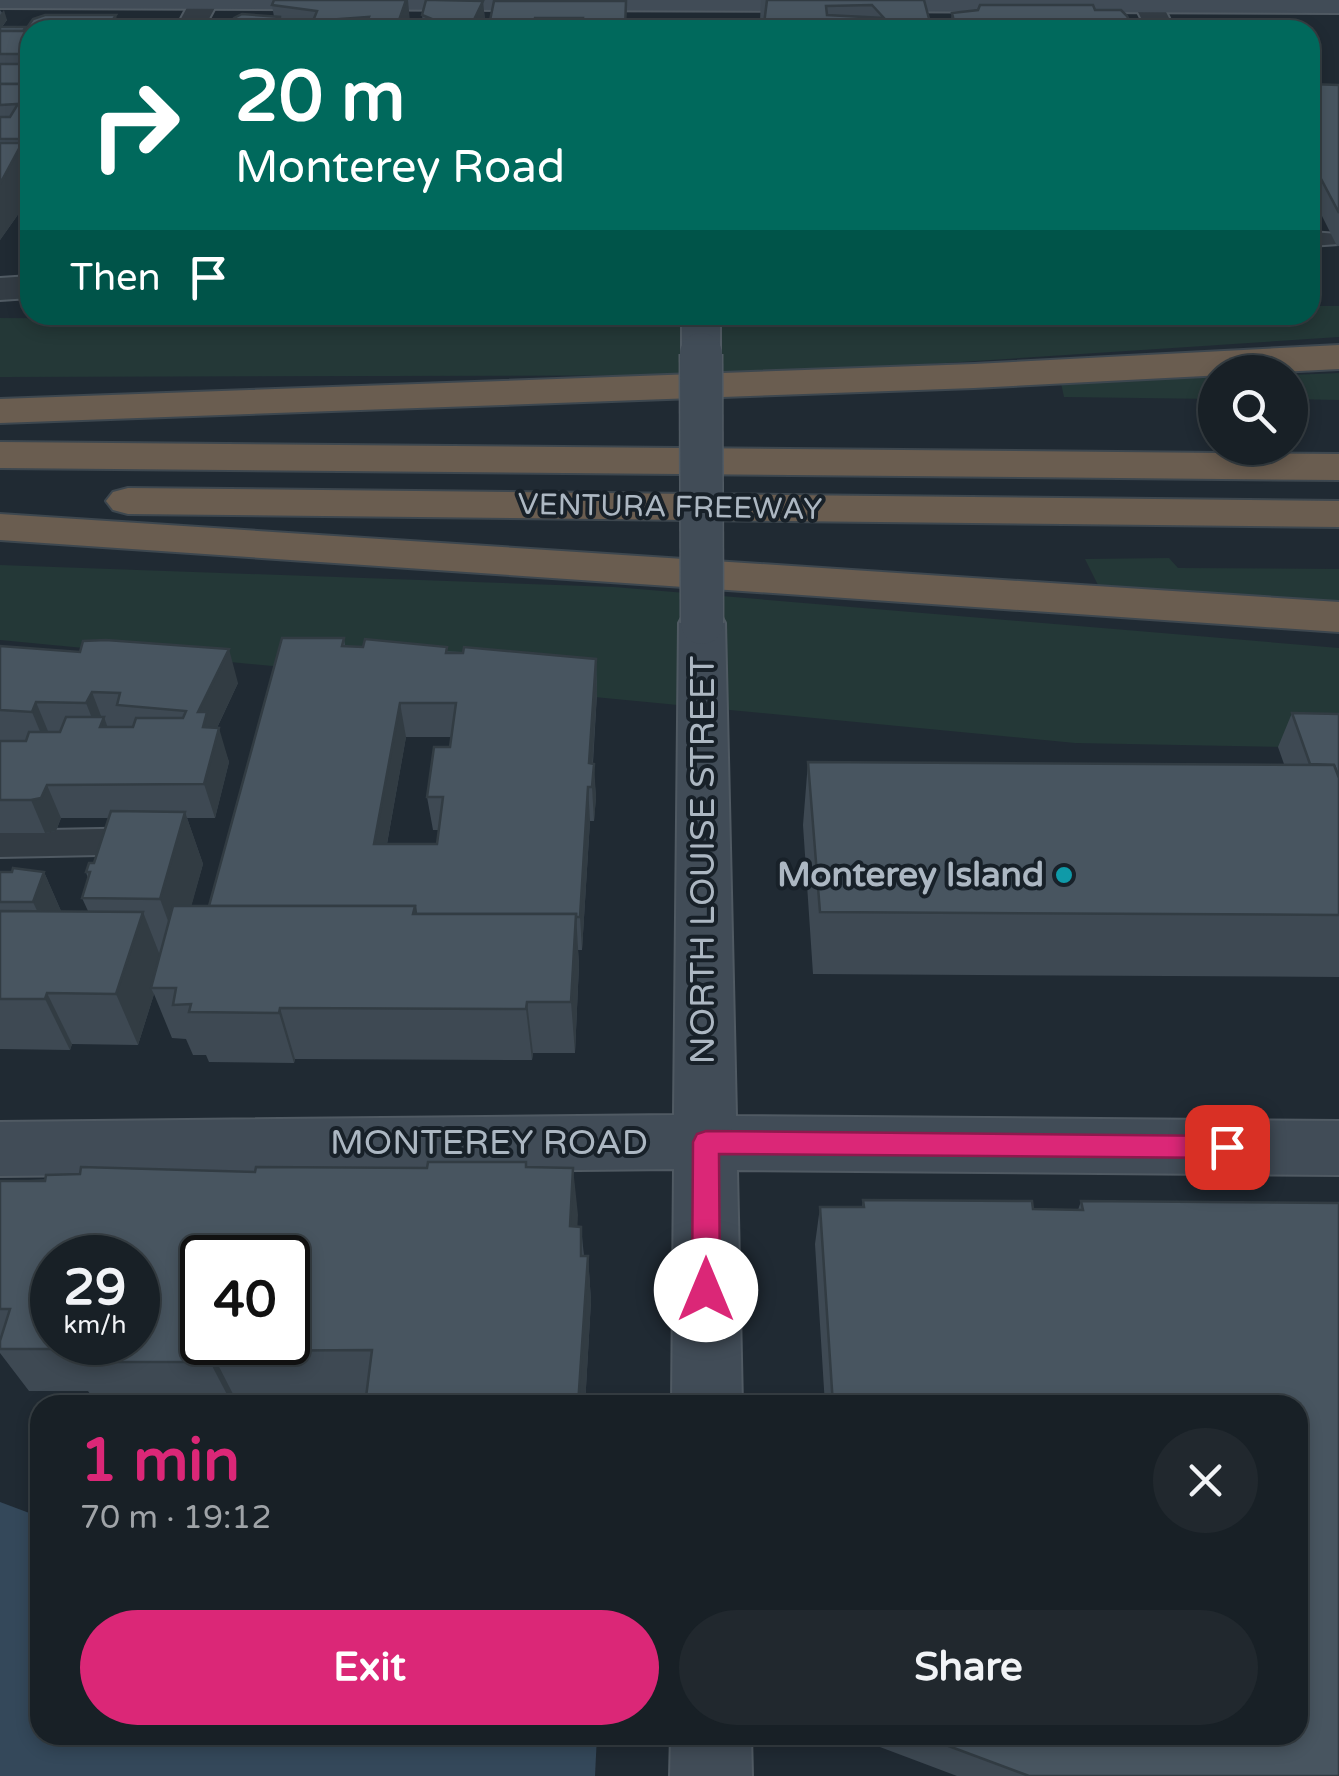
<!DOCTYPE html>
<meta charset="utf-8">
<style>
:root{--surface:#182026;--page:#21282e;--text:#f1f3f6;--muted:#9fa3a7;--line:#363e43;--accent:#db2777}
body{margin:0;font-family:"Varela Round",sans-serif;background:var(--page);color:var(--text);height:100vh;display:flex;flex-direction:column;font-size:38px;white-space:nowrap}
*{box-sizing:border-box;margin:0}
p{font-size:32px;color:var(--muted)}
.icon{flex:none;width:55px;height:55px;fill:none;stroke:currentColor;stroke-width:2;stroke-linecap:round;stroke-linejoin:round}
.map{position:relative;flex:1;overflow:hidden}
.details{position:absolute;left:30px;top:1395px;width:1278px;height:350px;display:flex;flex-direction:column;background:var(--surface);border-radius:30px;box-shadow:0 5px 15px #0003,0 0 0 2px var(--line)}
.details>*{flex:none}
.guide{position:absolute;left:20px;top:20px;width:1300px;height:305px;border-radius:30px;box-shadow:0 5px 15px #0003,0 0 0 2px var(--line);background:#00695c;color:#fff;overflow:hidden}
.fabs{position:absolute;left:1198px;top:355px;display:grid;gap:20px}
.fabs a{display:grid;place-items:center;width:110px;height:110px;border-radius:50%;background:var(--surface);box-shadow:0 5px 15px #0003,0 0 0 2px var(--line);font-size:50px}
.speed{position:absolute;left:30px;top:1235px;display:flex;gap:20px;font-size:50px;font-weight:700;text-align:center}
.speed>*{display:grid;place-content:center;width:130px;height:130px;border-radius:50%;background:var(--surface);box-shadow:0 5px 15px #0003,0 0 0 2px var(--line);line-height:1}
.speed small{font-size:25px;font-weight:400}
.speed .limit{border:5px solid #111;border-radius:15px;background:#fff;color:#111}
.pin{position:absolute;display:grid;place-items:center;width:85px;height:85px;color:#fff;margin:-42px;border-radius:20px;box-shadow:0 5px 15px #0006}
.me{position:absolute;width:110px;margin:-55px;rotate:0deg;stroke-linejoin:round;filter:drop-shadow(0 0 8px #0008)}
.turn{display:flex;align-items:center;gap:35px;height:210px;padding:0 50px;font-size:45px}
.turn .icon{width:130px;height:130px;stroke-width:2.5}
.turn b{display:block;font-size:70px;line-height:85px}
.then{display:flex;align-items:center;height:95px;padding:0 50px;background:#0003;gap:20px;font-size:38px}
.round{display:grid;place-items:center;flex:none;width:105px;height:105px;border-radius:52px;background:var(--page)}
.summary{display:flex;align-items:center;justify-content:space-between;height:170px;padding:0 50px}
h1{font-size:60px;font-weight:800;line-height:75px;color:var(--accent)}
.action{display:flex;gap:20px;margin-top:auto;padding:20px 50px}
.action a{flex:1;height:115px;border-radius:60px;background:var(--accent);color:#fff;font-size:40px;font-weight:800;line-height:115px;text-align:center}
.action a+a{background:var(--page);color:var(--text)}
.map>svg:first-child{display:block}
</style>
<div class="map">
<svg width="1339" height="1776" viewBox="0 0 1339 1776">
<rect width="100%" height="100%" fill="#202a33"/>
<g fill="#243837">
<polygon points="1310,306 1339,306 1339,337 763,375 0,377 0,318 630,321 775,315 1310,315"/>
<polygon points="1339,373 1339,400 1290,399 1290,375"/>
<polygon points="1215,377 1215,399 1064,397 1061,383"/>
<polygon points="1169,558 1178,568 1339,569 1339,602 1099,587 1085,559"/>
<polygon points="0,565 614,587 1339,648 1339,748 1075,743 0,640"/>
</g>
<polygon fill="#34485a" points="0,1502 40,1517 40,1735 623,1735 733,1776 0,1776"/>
<polygon fill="#202a33" points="597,1735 637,1735 738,1776 595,1776"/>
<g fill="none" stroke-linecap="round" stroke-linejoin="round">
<defs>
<g id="lane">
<polygon points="1310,197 1324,199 1327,204 1310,211"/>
<polygon points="1310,232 1339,234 1339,244 1310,246"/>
<polygon points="149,828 161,832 166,841 161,850 149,854 0,857 0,831"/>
</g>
<g id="street">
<polygon points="191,0 219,0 203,30 175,30"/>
<polygon points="1132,0 1160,0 1175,30 1147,30"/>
<polygon points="30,276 30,298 0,300 0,278"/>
</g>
<g id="secondary">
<polygon points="0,0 1339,0 1339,13 0,8"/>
<polygon points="682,315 720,315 720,354 715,362 687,362 682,354"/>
<polygon points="702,608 719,612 725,623 736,1116 1339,1121 1339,1175 737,1170 742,1405 672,1405 674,1169 0,1176 0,1122 674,1115 679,623 685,612"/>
<polygon points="671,1735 751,1735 752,1776 670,1776"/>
</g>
<g id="highway">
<polygon points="1339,345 1339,369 974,388 0,423 0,399 974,364"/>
<polygon points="0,442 1339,454 1339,480 0,468"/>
<polygon points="128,488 1339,501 1339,527 128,514 113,510 106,501 113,492"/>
<polygon points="0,514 1339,602 1339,632 0,540"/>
</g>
</defs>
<use href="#lane" stroke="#505a63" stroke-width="4"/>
<use href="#street" stroke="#505a63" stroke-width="4"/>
<use href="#secondary" stroke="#505a63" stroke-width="4"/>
<use href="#highway" stroke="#3d474f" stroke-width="4"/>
<use href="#lane" fill="#333c44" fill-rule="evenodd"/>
<use href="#street" fill="#333c44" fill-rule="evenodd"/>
<use href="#secondary" fill="#414c57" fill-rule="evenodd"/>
<use href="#highway" fill="#6a5d50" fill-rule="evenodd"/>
<defs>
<polyline id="secondary-bridge" points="701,354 702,623"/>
</defs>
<use href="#secondary-bridge" stroke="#505a63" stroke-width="45" stroke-linecap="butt"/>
<use href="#secondary-bridge" stroke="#414c57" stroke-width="42"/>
</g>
<g fill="#3e4953" fill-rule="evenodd">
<polygon points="761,0 924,0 932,30 764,30 764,28 761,28 760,21"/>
<polygon points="483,1 485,21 480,30 424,30 422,15"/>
<polygon points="494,1 626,1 626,30 488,30"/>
<polygon points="272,5 410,22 408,30 228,30 274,17"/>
<polygon points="0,10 7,20 2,27 118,25 115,30 30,30 30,189 17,216 0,240"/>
<polygon points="1095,10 1134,30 950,30 952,13"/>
<polygon points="1310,84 1339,85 1339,246 1337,246 1310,192"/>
<path d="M344,638L345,646L596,659L597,693L593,763L596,797L594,821H590L582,950H578L579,965L575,1053H533L532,1060L295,1059L294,1063L209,1062L206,1055H193L186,1039L172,1038L154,994L138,1045L72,1044L70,1050L0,1049V872H44L61,911H88L82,898L88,879L86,872L94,863L108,818H61L56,831L45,833H0V646L238,683L217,728L229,762L215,818H187L203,864L191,906H209ZM406,737H452L450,747L427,797L433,830H439L437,844H387Z"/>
<polygon points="1292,713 1339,714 1339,977 813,974 803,825 808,762 1284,764 1278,747"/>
<polygon points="527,1167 573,1168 577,1226 581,1227 584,1256 588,1256 591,1301 585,1405 365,1405 367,1393 233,1394 232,1404 128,1405 124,1399 94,1400 88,1391 29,1391 0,1353 0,1181 255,1172"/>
<polygon points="863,1200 1032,1201 1033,1209 1078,1210 1081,1201 1339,1203 1339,1776 957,1776 848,1735 1298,1735 1298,1405 825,1405 815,1244 820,1207 862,1207"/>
</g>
<g fill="#323c43">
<polygon points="406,0 408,0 410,22 408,30 398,30 397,26"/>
<polygon points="483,1 485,21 480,30 471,30 472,24"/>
<polygon points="4,10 7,20 0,29 0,15"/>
<polygon points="116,15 118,25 115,30 106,30"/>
<polygon points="30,135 30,165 22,139"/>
<polygon points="22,143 30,168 30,189 17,216 0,240 0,184"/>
<polygon points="229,649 238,683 214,734 219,728 229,762 215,818 204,784 198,712"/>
<polygon points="596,659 597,693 591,787 589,763"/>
<polygon points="92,692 103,721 104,717 116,751 99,736 86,703"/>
<polygon points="36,702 50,736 46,746 32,712"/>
<polygon points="400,703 406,737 381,877 374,844"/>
<polygon points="594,764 596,797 594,821 592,787"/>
<polygon points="47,785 61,818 56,831 45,833 31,800"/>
<polygon points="588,787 590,821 582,950 580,917"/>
<polygon points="185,812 203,864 179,951 160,899"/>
<polygon points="44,872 67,925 57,954 33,902"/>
<polygon points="143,912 163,963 151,988 154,994 138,1045 116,994"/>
<polygon points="576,914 579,965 575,1053 571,1002"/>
<polygon points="47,993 72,1044 70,1050 45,999"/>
<polygon points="527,1002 533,1053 532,1060 526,1009"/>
<polygon points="280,1008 295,1059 294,1063 279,1013"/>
<polygon points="573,1168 578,1215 575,1272 570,1226"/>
<polygon points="588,1256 591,1301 585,1405 578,1405"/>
<polygon points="211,1351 233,1394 232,1404 210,1362"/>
</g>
<g fill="#485560" stroke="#323c43" stroke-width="2.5" fill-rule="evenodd">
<polygon points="274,0 406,0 397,26 375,26 376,22 367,22 369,17 313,21 317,11 272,5"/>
<polygon points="426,0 435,0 483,1 472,24 471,30 442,30 444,24 422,15"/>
<path d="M767,0H924L932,30H768L769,24H764ZM872,5L884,18L827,15L826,6Z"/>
<polygon points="494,1 626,1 625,30 609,30 609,27 582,27 583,18 535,18 533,26 506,26 505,30 488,30"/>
<polygon points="980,5 1093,5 1095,10 1121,10 1127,16 1134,30 956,30 952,13 978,10"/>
<polygon points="242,14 280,17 279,30 228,30 234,18"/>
<polygon points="45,15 116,15 106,30 26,29 33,19"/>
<polygon points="0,27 26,27 23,31 0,31"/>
<rect x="0" y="31" width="30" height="23"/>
<rect x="0" y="64" width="30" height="20"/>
<polygon points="0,84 30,84 30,135 22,139 0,139 0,117 10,117 18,104 0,105"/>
<polygon points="1310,84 1339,85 1339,213 1310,158"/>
<polygon points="0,143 22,143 0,184"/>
<path d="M282,638H344L342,646L363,647L365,639L447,647L446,653H463L464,647L596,659L589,763L594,764L592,787H588L580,917H576V914H416L415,906H209ZM400,703H456L450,747H434L427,797H443L437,844H374Z"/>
<polygon points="106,640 229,649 198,712 207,712 203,727 219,728 204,784 47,785 41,798 31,800 0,800 0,741 26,741 29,732 60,732 66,717 104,717 100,727 133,727 136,718 183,718 186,711 117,705 120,693 92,692 86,703 36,702 32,712 0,710 0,646 80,652 83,641"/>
<polygon points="1292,713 1339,714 1339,778 1334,765 1310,764"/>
<polygon points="808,762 1334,765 1339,778 1339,915 820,912"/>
<polygon points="111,811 185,812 160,899 82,898 90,872 86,872 89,863 94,863"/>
<polygon points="13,868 44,872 33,902 0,902 0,872 12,872"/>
<polygon points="173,906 415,906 413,914 576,914 571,1002 527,1002 526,1009 280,1008 279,1013 189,1012 191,1004 173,1005 176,988 151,988"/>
<polygon points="0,911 143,912 116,994 47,993 45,999 0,999"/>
<path d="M428,1162H526V1167L573,1168L570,1226L581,1227V1256H588L578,1405H365L372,1350L211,1351L210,1362H101L103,1356L65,1357L67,1349H0V1341L10,1309H0V1181H45L46,1175L80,1174L81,1167L255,1172L256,1167L427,1168ZM52,1258H138V1342H52ZM202,1258H288V1342H202Z"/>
<polygon points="863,1200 1032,1201 1033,1209 1083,1210 1081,1201 1339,1203 1339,1776 1029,1776 919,1735 1298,1735 1298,1405 833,1405 820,1207 864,1207"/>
</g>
<polygon fill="#db2777" stroke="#8e194d" stroke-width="2.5" points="706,1131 1227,1136 1236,1139 1240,1147 1236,1155 1227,1158 719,1154 720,1290 716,1300 706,1303 696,1300 692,1290 693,1142 697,1134"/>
<circle fill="#0f9aa8" stroke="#182129" stroke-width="4" cx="1064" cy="875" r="10"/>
<g text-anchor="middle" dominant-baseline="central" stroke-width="8" stroke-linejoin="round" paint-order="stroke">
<g font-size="30" fill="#acb7c2" stroke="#182129">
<text transform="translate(670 507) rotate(1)">VENTURA FREEWAY</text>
</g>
<g font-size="35" fill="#acb7c2" stroke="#182129">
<text transform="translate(703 860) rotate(-90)">NORTH LOUISE STREET</text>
<text x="489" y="1143">MONTEREY ROAD</text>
</g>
<g font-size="35" font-weight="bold" fill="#acb7c2" stroke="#182129" text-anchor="end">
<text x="1044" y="875">Monterey Island</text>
</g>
</g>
</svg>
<div class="fabs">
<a><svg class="icon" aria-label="search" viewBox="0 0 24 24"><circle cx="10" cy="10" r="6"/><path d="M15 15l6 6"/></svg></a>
</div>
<div class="speed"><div>29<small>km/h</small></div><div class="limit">40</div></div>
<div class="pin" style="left:1227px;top:1147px;background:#d93025"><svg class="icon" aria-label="arrive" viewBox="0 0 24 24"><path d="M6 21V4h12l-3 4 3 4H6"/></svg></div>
<svg class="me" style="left:706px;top:1290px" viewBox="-20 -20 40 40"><circle r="19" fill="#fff"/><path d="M0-13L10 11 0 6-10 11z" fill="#db2777"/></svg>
<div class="guide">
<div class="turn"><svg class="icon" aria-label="right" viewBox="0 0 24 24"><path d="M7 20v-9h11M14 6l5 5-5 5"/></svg><div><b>20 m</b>Monterey Road</div></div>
<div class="then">Then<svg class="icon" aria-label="arrive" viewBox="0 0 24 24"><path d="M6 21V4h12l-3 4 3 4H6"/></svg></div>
</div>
<section class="details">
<div class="summary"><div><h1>1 min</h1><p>70 m · 19:12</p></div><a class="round"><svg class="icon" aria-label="close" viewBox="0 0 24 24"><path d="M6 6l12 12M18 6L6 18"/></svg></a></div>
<div class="action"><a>Exit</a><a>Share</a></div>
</section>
</div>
